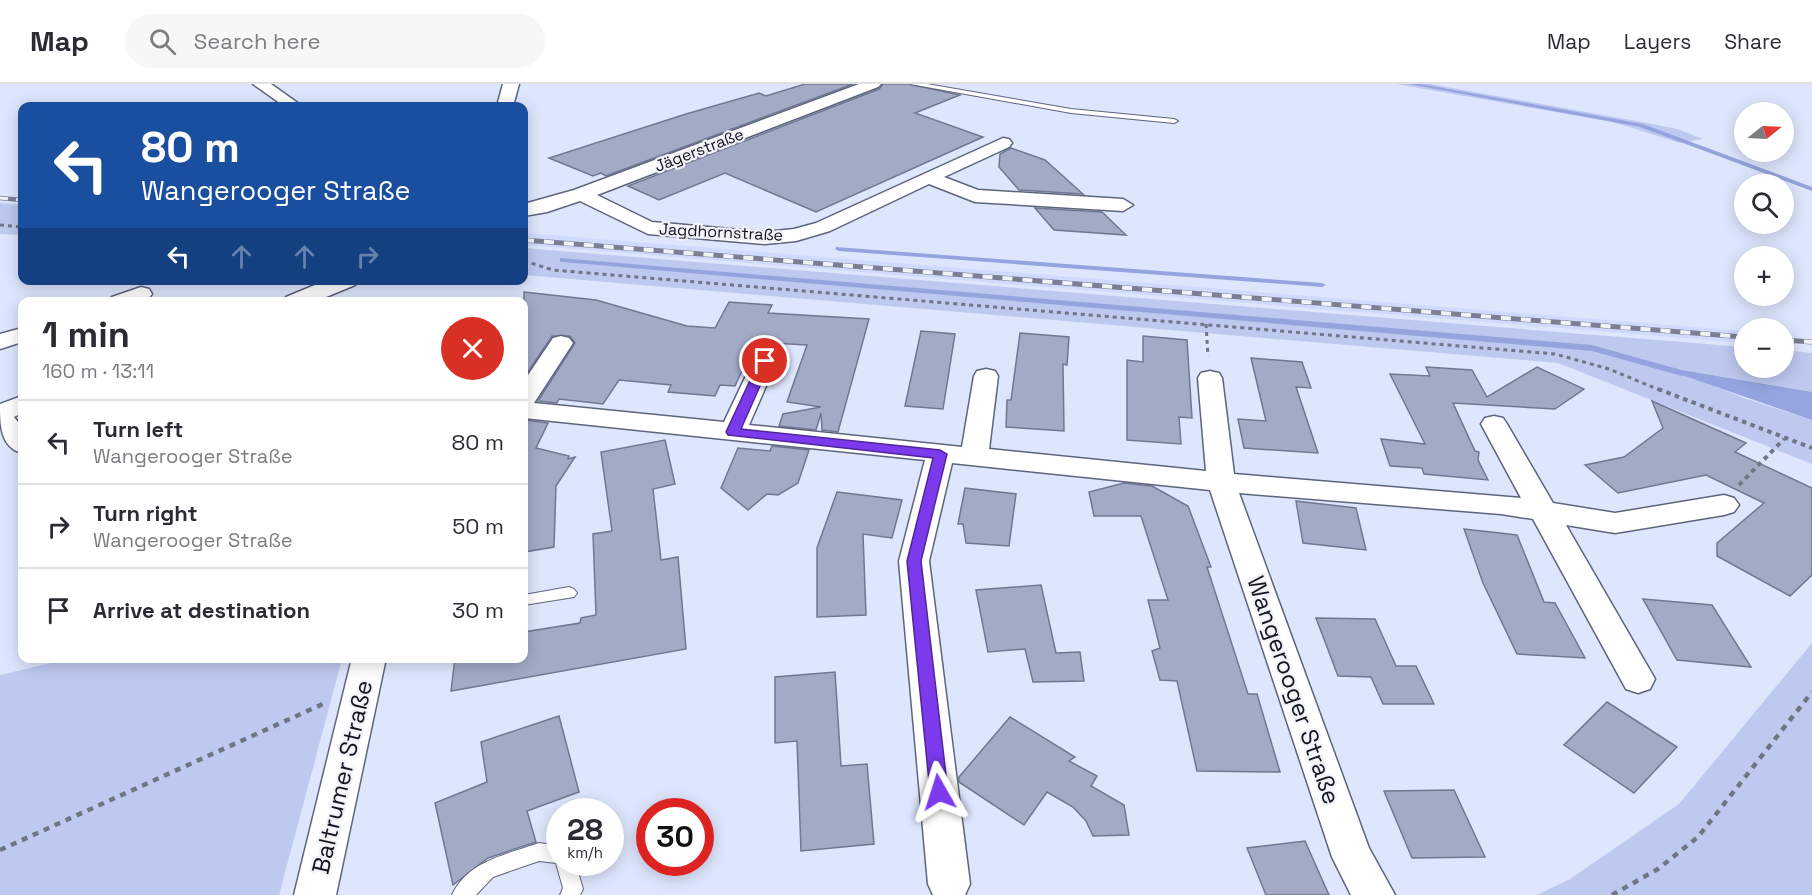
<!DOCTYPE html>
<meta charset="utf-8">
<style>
:root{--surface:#fff;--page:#f7f7f7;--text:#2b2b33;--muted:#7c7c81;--line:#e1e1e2}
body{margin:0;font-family:"Space Grotesk",sans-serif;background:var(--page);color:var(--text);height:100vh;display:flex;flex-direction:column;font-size:22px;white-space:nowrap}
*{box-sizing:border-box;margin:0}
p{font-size:20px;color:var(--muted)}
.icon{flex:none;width:33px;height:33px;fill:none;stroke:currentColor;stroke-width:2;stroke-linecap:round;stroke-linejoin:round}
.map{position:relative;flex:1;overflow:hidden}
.sheet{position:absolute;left:18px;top:213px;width:510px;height:366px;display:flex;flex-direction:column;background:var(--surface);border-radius:12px;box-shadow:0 3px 15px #0003}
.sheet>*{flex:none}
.top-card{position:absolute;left:18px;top:18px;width:510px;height:183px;border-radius:12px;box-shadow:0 3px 15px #0003;background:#1a4fa0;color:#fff;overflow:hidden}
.needle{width:39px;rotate:72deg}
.buttons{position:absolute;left:1734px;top:18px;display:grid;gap:12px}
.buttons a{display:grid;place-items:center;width:60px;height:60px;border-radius:50%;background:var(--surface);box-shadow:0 3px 15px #0003;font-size:30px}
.speed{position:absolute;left:546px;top:714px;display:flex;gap:12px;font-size:30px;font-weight:700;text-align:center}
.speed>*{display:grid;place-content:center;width:78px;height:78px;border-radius:50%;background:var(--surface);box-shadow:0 3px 15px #0003;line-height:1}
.speed small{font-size:15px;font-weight:400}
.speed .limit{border:9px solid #d22;background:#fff;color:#111}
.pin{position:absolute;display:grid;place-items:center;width:51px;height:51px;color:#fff;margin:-26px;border:3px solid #fff;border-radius:50%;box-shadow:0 2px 6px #0007}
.me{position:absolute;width:66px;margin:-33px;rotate:354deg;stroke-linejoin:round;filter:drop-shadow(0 0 4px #0008)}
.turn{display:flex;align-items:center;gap:21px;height:126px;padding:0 24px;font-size:27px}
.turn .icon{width:78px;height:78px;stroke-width:2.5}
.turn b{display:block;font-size:42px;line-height:51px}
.lanes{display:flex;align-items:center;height:57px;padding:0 24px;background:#0003;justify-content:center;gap:30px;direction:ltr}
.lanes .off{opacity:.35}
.round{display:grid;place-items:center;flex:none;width:63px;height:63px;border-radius:32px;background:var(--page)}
.overview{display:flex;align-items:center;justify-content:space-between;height:102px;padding:0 24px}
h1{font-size:36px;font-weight:700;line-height:45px}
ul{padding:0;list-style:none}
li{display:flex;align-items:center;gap:18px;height:84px;padding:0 24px;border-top:2px solid var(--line)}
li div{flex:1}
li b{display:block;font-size:22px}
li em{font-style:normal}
header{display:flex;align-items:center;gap:36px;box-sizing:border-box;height:84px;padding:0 30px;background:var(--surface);border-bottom:2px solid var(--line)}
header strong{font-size:28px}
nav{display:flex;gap:33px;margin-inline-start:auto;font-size:21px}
.search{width:420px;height:54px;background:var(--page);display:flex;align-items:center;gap:15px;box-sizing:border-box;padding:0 21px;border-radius:33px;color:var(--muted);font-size:22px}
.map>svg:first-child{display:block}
</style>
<header>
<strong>Map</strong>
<div class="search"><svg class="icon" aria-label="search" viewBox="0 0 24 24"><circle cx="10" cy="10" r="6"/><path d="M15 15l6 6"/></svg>Search here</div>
<nav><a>Map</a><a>Layers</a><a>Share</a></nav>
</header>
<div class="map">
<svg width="1812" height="811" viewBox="0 0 1812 811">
<rect width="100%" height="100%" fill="#dee6fd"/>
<polygon fill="#d0daff" points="524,149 1744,247 1744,259 524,161"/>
<g fill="#bec9f0">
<polygon points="1396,0 1430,0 1642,38 1677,45 1703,55 1680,59 1613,38"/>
<polygon points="0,119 22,121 22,151 0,150"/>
<polygon points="524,164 1744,263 1744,284 1784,284 1784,266 1812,269 1812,308 1682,286 1682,289 1741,313 1812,336 1812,380 1558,279 524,191 529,181 524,180"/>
<polygon points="1812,559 1812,811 1537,811 1570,795 1679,720"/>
<polygon points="72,574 342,575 279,811 0,811 0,591"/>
</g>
<polygon fill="#95a4de" points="1682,286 1812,308 1812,336 1682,291"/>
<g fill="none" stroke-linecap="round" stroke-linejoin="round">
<g fill="#95a4de" fill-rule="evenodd">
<polygon points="1409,0 1421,0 1643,40 1812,103 1812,107 1640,43"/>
<polygon points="836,163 1322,199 1326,201 1322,203 839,167 835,165"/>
<polygon points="560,174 1592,261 1685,287 1687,289 1682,292 1592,267 563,178 560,178"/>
</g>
</g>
<g fill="#a2aac6" stroke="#707792" stroke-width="1.5">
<polygon points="805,0 853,0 606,92 601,89 593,92 549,74 686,30 759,9 766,12"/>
<polygon points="883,0 908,0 960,11 915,29 983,53 816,128 725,89 659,116 628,102 879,5"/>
<polygon points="1011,64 1045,76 1083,110 1019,106 999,83 1000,70"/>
<polygon points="1035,124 1102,128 1126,151 1054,146"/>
<polygon points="524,208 596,216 687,242 715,244 729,218 772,221 768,229 869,235 838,348 822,346 821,329 816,346 779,342 783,330 821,323 787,318 807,261 755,258 735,302 720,301 715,312 668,308 671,301 619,296 603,320 559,315 557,319 538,317 575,259 570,252 552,252 524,294"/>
<polygon points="921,247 955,250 943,325 905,322"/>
<polygon points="1020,249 1069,253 1067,281 1063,280 1064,347 1006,343 1007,316 1011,316"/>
<polygon points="1143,252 1187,256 1192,334 1179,333 1181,360 1127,356 1127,276 1143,278"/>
<polygon points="1251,274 1302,278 1311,304 1296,303 1318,369 1244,364 1238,335 1266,337"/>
<polygon points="1426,283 1472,286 1487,313 1537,283 1584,305 1555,325 1453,319 1475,367 1479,368 1478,376 1488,396 1424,390 1422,384 1390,382 1381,355 1425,360 1390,290 1430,292"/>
<polygon points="1652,317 1746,359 1735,368 1812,404 1812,491 1790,512 1717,472 1717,459 1764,419 1706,391 1618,409 1585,381 1624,373 1663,344"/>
<polygon points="524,336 548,339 536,364 569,372 568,375 575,373 556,402 554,463 524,468"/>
<polygon points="665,356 675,400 653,405 661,476 678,473 686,565 451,607 455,574 524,574 524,548 580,539 581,534 596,531 593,450 612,447 601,368"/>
<polygon points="772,362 809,366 798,399 778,411 767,410 748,426 721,404 738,364 770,367"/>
<polygon points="1124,399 1152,402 1188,422 1211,483 1207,483 1248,610 1257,610 1280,688 1197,687 1177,597 1160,596 1152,567 1160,564 1148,516 1168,516 1141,432 1094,432 1089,408"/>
<polygon points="965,404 1016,410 1009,462 966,459 963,440 958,440"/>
<polygon points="837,408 902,416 892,454 863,450 866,531 817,533 817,464"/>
<polygon points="1296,417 1356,424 1366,466 1303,459"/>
<polygon points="1464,445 1517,451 1544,518 1555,519 1585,574 1517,570 1483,499"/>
<polygon points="1041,501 1056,569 1080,568 1084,597 1033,598 1025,565 988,568 976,506"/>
<polygon points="1643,515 1712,521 1751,583 1677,576"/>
<polygon points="1316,534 1375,535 1396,582 1416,582 1434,620 1383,620 1371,593 1338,592"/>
<polygon points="835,588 841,682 867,680 874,760 801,767 797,657 775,659 775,593"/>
<polygon points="1607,618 1677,663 1634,709 1564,661"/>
<polygon points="559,632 579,708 527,727 536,758 488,774 453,801 435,719 487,698 481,658"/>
<polygon points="1010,633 1075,673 1069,677 1097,692 1091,702 1124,721 1129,751 1093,752 1086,737 1073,723 1047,708 1024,741 959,698 959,693"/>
<polygon points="1454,706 1485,773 1412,774 1384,707"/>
<polygon points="1305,757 1329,811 1266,811 1247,764"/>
</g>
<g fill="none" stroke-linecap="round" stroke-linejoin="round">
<defs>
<g id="lane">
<polygon points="910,0 927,0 1071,25 1174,35 1178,37 1174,39 1071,29"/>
<polygon points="569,503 574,505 577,509 574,513 524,521 524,511"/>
<path d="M539,759L560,762V778H575L583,805L580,811H560L563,804L556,779L539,777L493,793L476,811H452C467,777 508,770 539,759Z"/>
</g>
<g id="street">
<polygon points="253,0 271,0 302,22 284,22"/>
<polygon points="503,0 519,0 513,22 497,22"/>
<polygon points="859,0 881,0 878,3 597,111 652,138 765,148 794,145 816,139 1003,54 1009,55 1012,59 1009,63 944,93 978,106 1123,115 1133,121 1123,127 975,118 929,100 830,147 796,157 765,160 648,150 580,117 547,128 524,132 524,120 574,106"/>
<polygon points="327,196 357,196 355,201 314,218 283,218 286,213"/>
<path d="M141,203L149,205L152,210C144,222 122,218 109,218L112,213Z"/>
<polygon points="22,244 22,258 0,265 0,250"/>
<polygon points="561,252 569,254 573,259 534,319 724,338 753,277 756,272 765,270 774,272 777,277 749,341 962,363 974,292 977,287 986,285 995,287 998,292 989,365 1206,387 1198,294 1201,289 1210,287 1219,289 1222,294 1234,390 1521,414 1481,340 1485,334 1494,332 1503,334 1507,340 1553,419 1615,429 1724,411 1734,414 1739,421 1734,428 1724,431 1615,449 1566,441 1655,595 1650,605 1638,609 1626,605 1533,435 1501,430 1239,409 1369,764 1395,811 1351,811 1332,773 1210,406 952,379 929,477 970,800 965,811 933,811 928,800 899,477 925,376 524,334 524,297 553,254"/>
<path d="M22,312V329L14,333L22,343V369C0,363 0,340 0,320Z"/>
<polygon points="352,574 386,574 336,811 294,811"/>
</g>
</defs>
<use href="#lane" stroke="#5d647e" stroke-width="2"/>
<use href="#street" stroke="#5d647e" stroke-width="3"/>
<g stroke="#707585" stroke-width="3" stroke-dasharray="4 4" stroke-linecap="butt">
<polyline points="0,141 22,143"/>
<polyline points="524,177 553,186 1555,270 1609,285 1662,307"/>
<polyline points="1206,240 1208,272"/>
</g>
<g stroke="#707585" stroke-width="4" stroke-dasharray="4.5 4.5" stroke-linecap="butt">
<polyline points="1658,305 1812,364"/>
<polyline points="1739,401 1784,355"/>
</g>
<g stroke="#707585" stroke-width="4.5" stroke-dasharray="6 6" stroke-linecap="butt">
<polyline points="0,766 325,619"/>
<polyline points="1612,811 1658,785 1698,753 1812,608"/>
</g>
<use href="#lane" fill="#fff" fill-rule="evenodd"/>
<use href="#street" fill="#fff" fill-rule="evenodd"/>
<defs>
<polyline id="rail-far1" points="0,114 22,116"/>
<g id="rail">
<polyline points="524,156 1744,253"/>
<polyline points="1784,256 1812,258"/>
</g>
</defs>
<use href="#rail-far1" stroke="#7a8091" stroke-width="4.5"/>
<use href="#rail" stroke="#7a8091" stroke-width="5"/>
<use href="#rail-far1" stroke="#f1f3f9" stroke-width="3" stroke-dasharray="8" stroke-linecap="butt"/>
<use href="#rail" stroke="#f1f3f9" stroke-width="4" stroke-dasharray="10" stroke-linecap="butt"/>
</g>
<polygon fill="#7c3aed" stroke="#51269a" stroke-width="1.5" points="765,274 771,277 741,345 940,366 947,370 921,477 948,708 945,714 939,716 932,714 930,708 907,477 933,374 728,351 726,348 759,277"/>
<g text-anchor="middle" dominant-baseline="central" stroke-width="4.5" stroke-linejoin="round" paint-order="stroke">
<g font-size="16" fill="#12151f" stroke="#f1f3f9">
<text transform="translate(699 66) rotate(-21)">Jägerstraße</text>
<text transform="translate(721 148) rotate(3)">Jagdhornstraße</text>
</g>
<g font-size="24" fill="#12151f" stroke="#f1f3f9">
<text transform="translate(1294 606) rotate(71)">Wangerooger Straße</text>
<text transform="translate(342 693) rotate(-77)">Baltrumer Straße</text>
</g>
</g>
</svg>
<div class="buttons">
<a><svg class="needle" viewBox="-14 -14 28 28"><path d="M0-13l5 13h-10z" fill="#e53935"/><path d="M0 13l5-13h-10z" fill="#7c7c81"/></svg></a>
<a><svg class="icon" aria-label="search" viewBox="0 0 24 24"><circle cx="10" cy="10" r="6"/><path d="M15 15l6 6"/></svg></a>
<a>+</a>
<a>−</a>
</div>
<div class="speed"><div>28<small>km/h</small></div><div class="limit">30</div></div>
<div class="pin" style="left:765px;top:277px;background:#d93025"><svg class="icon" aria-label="arrive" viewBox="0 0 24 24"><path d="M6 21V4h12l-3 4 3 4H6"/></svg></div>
<svg class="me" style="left:939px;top:708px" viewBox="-20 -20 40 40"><path d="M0-17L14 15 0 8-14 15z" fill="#7c3aed" stroke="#fff" stroke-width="4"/></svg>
<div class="top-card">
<div class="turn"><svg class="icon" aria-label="left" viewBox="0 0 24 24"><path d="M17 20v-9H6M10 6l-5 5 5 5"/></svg><div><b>80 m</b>Wangerooger Straße</div></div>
<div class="lanes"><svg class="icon" aria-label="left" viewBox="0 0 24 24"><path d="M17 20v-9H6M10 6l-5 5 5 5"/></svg><svg class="icon off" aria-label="ahead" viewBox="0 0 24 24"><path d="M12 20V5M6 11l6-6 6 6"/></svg><svg class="icon off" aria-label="ahead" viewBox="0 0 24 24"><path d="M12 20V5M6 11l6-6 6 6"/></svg><svg class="icon off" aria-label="right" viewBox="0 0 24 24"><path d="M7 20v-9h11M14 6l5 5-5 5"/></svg></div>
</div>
<section class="sheet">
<div class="overview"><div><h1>1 min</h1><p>160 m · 13:11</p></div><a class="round" style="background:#d93025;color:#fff"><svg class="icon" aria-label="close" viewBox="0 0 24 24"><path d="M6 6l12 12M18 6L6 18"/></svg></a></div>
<ul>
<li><svg class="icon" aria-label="left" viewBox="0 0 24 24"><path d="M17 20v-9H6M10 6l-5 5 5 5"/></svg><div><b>Turn left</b><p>Wangerooger Straße</p></div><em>80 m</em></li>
<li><svg class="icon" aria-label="right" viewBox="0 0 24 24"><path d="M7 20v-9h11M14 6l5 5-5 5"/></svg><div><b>Turn right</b><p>Wangerooger Straße</p></div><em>50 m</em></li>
<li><svg class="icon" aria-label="arrive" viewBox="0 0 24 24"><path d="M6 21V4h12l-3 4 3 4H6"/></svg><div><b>Arrive at destination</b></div><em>30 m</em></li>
</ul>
</section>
</div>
